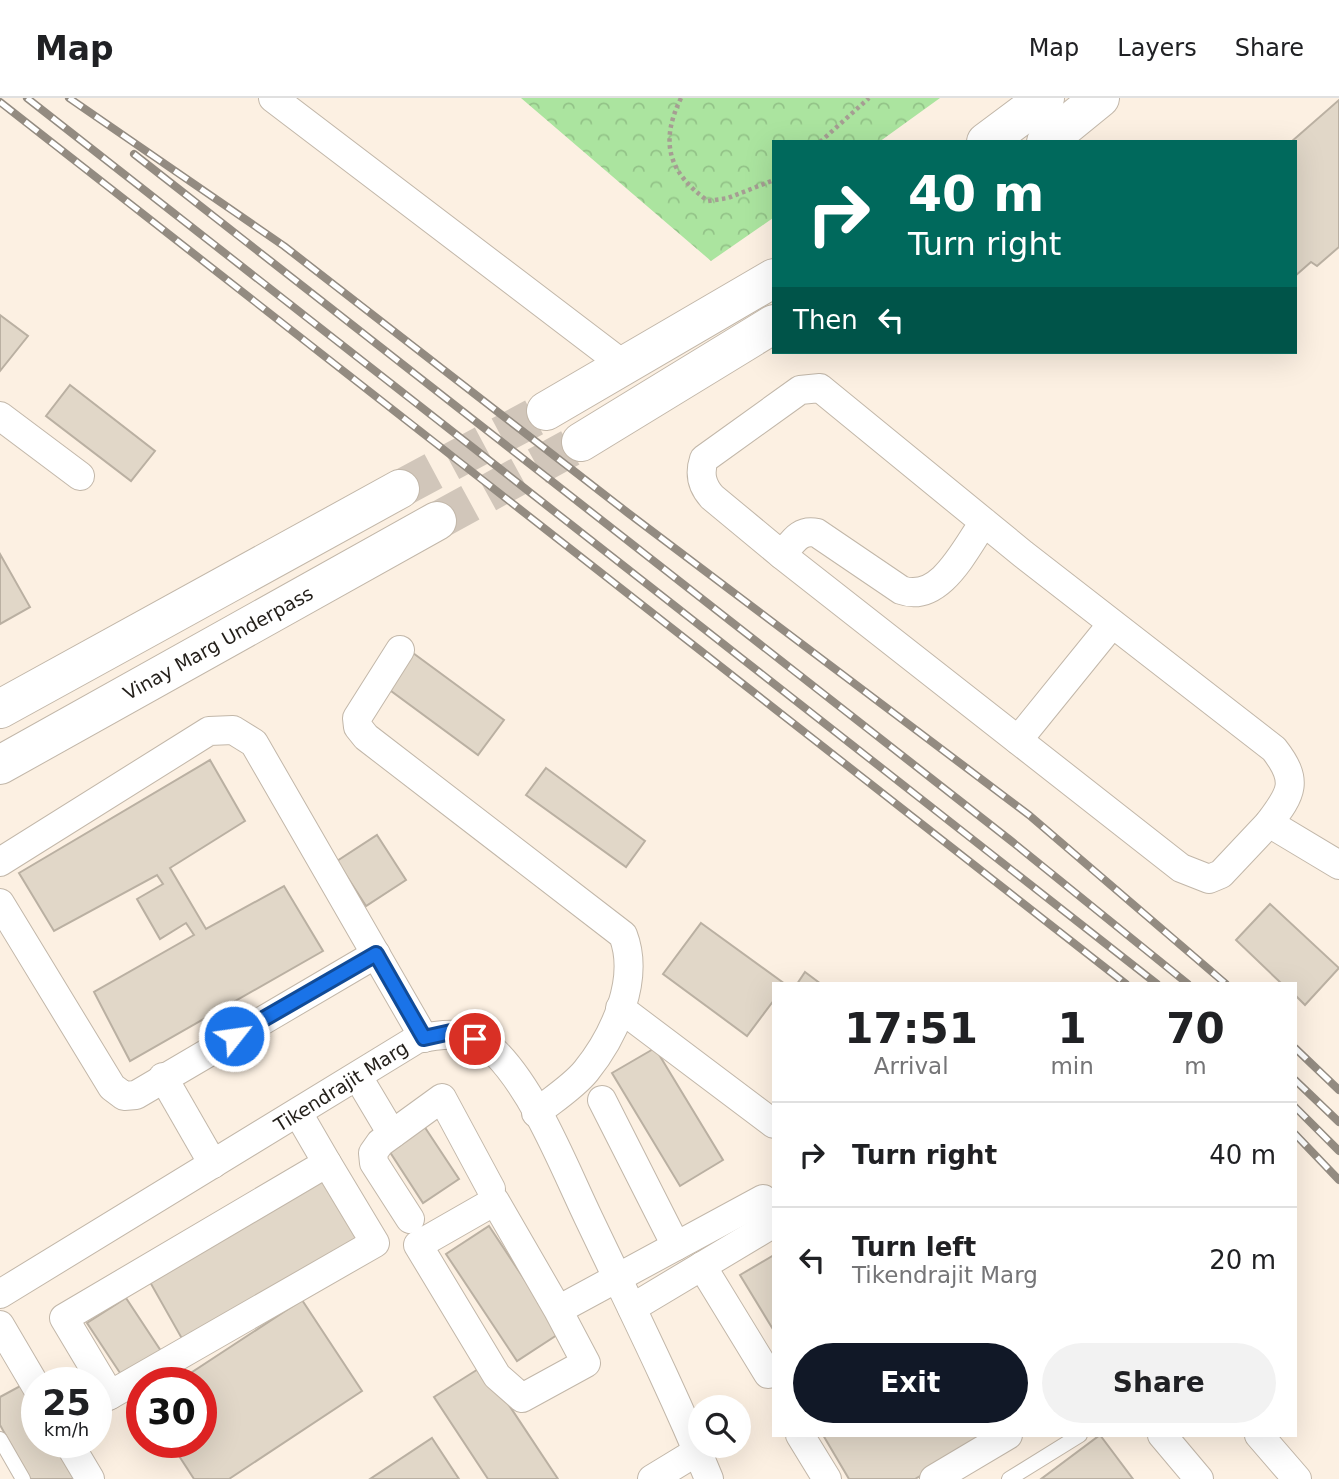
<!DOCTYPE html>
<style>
:root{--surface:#fff;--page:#f2f2f2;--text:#202124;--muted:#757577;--line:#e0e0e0;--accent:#111827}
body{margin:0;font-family:"DejaVu Sans",sans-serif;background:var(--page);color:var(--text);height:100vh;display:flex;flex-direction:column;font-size:26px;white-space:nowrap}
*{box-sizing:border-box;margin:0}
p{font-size:23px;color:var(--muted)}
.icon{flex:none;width:38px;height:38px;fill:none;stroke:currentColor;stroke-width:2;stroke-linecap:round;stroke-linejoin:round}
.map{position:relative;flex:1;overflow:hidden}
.details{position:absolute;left:772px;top:884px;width:525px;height:455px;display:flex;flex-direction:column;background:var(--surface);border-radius:0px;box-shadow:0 7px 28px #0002}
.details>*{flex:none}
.banner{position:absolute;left:772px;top:42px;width:525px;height:214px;border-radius:0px;box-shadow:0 7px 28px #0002;background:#00695c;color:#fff;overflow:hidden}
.fabs{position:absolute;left:688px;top:1297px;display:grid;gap:14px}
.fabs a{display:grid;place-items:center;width:63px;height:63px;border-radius:50%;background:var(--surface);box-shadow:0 7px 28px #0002;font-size:35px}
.speed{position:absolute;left:21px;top:1269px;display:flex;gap:14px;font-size:35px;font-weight:700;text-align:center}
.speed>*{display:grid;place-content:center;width:91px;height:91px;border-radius:50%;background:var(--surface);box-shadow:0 7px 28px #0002;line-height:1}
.speed small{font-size:18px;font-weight:400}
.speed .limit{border:10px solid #d22;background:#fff;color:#111}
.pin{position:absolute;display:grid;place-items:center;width:60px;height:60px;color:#fff;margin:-30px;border:4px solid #fff;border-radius:50%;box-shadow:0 2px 7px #0007}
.me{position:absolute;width:77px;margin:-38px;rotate:60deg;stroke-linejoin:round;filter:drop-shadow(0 0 5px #0008)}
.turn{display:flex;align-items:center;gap:24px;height:147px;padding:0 21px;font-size:32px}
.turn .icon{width:91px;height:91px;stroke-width:2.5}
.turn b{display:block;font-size:49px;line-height:60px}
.then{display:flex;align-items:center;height:66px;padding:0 21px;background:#0003;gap:14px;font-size:26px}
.eta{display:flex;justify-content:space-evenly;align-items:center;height:119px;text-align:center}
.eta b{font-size:42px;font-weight:800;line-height:49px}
.primary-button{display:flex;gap:14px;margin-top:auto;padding:14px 21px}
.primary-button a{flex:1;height:80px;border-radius:42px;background:var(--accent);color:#fff;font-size:28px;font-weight:800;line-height:80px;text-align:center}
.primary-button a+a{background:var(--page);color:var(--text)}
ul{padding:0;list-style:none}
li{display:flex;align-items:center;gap:21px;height:105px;padding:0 21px;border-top:2px solid var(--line)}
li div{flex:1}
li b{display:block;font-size:26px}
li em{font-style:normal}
header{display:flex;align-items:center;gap:42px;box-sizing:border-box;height:98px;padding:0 35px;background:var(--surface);border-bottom:2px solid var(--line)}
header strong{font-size:33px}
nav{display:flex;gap:38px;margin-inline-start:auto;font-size:24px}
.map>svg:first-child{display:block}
</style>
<header>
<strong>Map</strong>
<nav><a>Map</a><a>Layers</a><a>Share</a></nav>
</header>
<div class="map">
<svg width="1339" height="1381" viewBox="0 0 1339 1381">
<defs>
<pattern id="park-crowns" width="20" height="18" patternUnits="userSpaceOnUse" patternTransform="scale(1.75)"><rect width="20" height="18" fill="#abe49f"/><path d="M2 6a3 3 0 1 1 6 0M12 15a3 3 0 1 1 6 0" fill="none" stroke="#93c388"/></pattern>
</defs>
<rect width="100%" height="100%" fill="#fcf0e2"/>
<polygon fill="url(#park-crowns)" points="521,0 940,0 879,44 774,44 773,120 711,163"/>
<g fill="#e1d7c8" stroke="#bab0a2" stroke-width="2">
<polygon points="1339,2 1339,149 1317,168 1311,164 1295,178 1295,44 1291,44"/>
<polygon points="0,217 28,238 0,273"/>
<polygon points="70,287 155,353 131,383 46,318"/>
<polygon points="0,456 30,509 0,526"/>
<polygon points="413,555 504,622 478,657 387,590"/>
<polygon points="210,662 245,723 170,770 206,831 284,788 323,853 130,963 94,894 194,837 186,825 160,841 137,801 163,786 157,777 54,833 19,775"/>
<polygon points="546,670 645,743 626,769 526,697"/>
<polygon points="377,737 406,782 366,808 337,763"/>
<polygon points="1270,806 1339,870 1305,907 1295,897 1295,886 1282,886 1236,842"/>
<polygon points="701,825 785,886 774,886 774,902 747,938 663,876"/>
<polygon points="805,874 821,886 797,886"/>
<polygon points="655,950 723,1062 680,1088 612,975"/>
<polygon points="422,1025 459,1081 423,1105 386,1048"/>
<polygon points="327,1076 367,1144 185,1246 146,1177"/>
<polygon points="489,1128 560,1235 517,1263 446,1156"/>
<polygon points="774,1157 774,1233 740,1177"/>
<polygon points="126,1200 161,1253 122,1278 87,1225"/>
<polygon points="302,1202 362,1293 229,1381 194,1381 170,1344 201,1344 201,1284 177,1284"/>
<polygon points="483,1268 558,1381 488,1381 434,1299"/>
<polygon points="22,1287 37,1313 37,1344 54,1344 75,1381 30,1381 0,1327 0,1299"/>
<polygon points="823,1337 989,1337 915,1381 849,1381"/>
<polygon points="1100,1337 1133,1381 1041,1381"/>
<polygon points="432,1340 459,1381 370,1381"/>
</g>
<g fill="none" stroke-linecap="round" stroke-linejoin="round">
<g stroke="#d1c6ba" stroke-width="38" stroke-dasharray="38 19" stroke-linecap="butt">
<polyline points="400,391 546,313"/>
<polyline points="437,423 581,344"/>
</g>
<defs>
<g id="service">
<polyline points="0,1341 23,1381"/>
<polyline points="1009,1381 1080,1337"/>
</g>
<g id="minor">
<polyline points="273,0 625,268"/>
<polyline points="0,318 80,378"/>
<path d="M984,424C965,451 940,506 901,492L817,435C799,431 793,444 782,457L712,399C702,388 699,376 704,361L800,292L820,290L1023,456L1274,651C1299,683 1292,695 1269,725L1339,767"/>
<polyline points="782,457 1181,770 1209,781 1221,776 1269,725"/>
<path d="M400,552L357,620L358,629L366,639L623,837C640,881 615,937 586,973C573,989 552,1002 536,1015"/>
<polyline points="1018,642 1112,526"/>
<polyline points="0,764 209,633 233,632 254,645 424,940"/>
<polyline points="0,805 112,989 124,998 136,997 376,856"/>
<polyline points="620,910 774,1026"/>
<polyline points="163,979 213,1066"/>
<polyline points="358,979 392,1036"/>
<polyline points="602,1002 676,1148"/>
<polyline points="410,1121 374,1065 373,1055 380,1045 442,1000 491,1091"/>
<polyline points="702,1168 768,1276"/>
<path d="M0,1196L417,941C445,935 474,932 496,955C536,996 564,1069 589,1121C630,1207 673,1293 709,1381"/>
<polyline points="632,1210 774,1125"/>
<polyline points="558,1212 495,1103 418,1147 497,1278 522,1300 586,1265 558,1212 763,1101"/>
<polyline points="0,1227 37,1290"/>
<polyline points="110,1297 375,1145 327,1065"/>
<polyline points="96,1304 110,1297 64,1220 327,1065 298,1015"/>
<polyline points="800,1337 827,1381"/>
<polyline points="1162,1337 1199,1381"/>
<polyline points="1259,1337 1297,1381"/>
<polyline points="68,1344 90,1381"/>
<polyline points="652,1381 698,1353"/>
<polyline points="934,1381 1008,1337"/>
</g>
<g id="secondary">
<polyline points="986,44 1045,0"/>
<polyline points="1046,44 1100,0"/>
<polyline points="546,313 774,180"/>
<polyline points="581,344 774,226"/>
<polyline points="0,611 400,391"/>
<polyline points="0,667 437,423"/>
</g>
</defs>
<use href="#service" stroke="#c2b7a9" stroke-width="16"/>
<use href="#minor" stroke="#c2b7a9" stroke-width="30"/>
<use href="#secondary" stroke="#c2b7a9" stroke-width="40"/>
<g stroke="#a69d93" stroke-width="4.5" stroke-dasharray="3.5 3.5" stroke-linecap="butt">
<path d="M681,0C659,45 669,75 708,103L728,100L774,82"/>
<polyline points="820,44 869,0"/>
</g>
<use href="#service" stroke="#fff" stroke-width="14"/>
<use href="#minor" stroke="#fff" stroke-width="28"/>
<use href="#secondary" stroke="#fff" stroke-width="38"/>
<defs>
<g id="rail">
<polyline points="27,0 1157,886"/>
<polyline points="69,0 284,148 628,415 1029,717 1226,886"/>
<polyline points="0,4 1126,886"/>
<polyline points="134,56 1010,742 1188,886"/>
<polyline points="1295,950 1339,992"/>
<polyline points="1295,982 1339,1024"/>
<polyline points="1295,1009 1339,1053"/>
<polyline points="1295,1036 1339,1082"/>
</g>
</defs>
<use href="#rail" stroke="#938b81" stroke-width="8"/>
<use href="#rail" stroke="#fff" stroke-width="5" stroke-dasharray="16" stroke-linecap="butt"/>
</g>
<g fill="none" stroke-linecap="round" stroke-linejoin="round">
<defs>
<polyline id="route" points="234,938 376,856 424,940 451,934 475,941"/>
</defs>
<use href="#route" stroke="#114b97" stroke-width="18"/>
<use href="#route" stroke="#1a73e8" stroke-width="12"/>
</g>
<g text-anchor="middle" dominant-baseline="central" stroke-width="5" stroke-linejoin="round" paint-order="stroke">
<g font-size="19" fill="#231f1a" stroke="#fff">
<text transform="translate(218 545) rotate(-29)">Vinay Marg Underpass</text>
<text transform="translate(341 988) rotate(-32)">Tikendrajit Marg</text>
</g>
</g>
</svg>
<div class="fabs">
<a><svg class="icon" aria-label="search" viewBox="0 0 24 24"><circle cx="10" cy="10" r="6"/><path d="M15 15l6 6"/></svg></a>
</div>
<div class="speed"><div>25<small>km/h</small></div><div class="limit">30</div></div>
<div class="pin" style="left:475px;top:941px;background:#d93025"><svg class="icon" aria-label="arrive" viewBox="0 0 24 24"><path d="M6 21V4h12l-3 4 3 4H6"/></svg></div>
<svg class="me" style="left:234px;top:938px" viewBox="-20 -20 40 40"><circle r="17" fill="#1a73e8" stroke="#fff" stroke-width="3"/><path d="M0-11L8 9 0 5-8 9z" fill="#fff"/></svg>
<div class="banner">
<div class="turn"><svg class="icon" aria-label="right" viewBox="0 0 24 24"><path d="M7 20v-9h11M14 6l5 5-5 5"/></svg><div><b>40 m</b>Turn right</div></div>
<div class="then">Then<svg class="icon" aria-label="left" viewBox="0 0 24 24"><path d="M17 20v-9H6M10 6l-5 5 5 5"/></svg></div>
</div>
<section class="details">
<div class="eta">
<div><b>17:51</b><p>Arrival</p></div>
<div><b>1</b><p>min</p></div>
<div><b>70</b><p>m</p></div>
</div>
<ul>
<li><svg class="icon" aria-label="right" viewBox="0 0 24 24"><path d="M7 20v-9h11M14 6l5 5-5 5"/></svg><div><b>Turn right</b></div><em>40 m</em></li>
<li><svg class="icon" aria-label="left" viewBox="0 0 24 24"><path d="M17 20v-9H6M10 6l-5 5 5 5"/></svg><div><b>Turn left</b><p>Tikendrajit Marg</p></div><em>20 m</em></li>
</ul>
<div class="primary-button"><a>Exit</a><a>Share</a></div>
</section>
</div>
